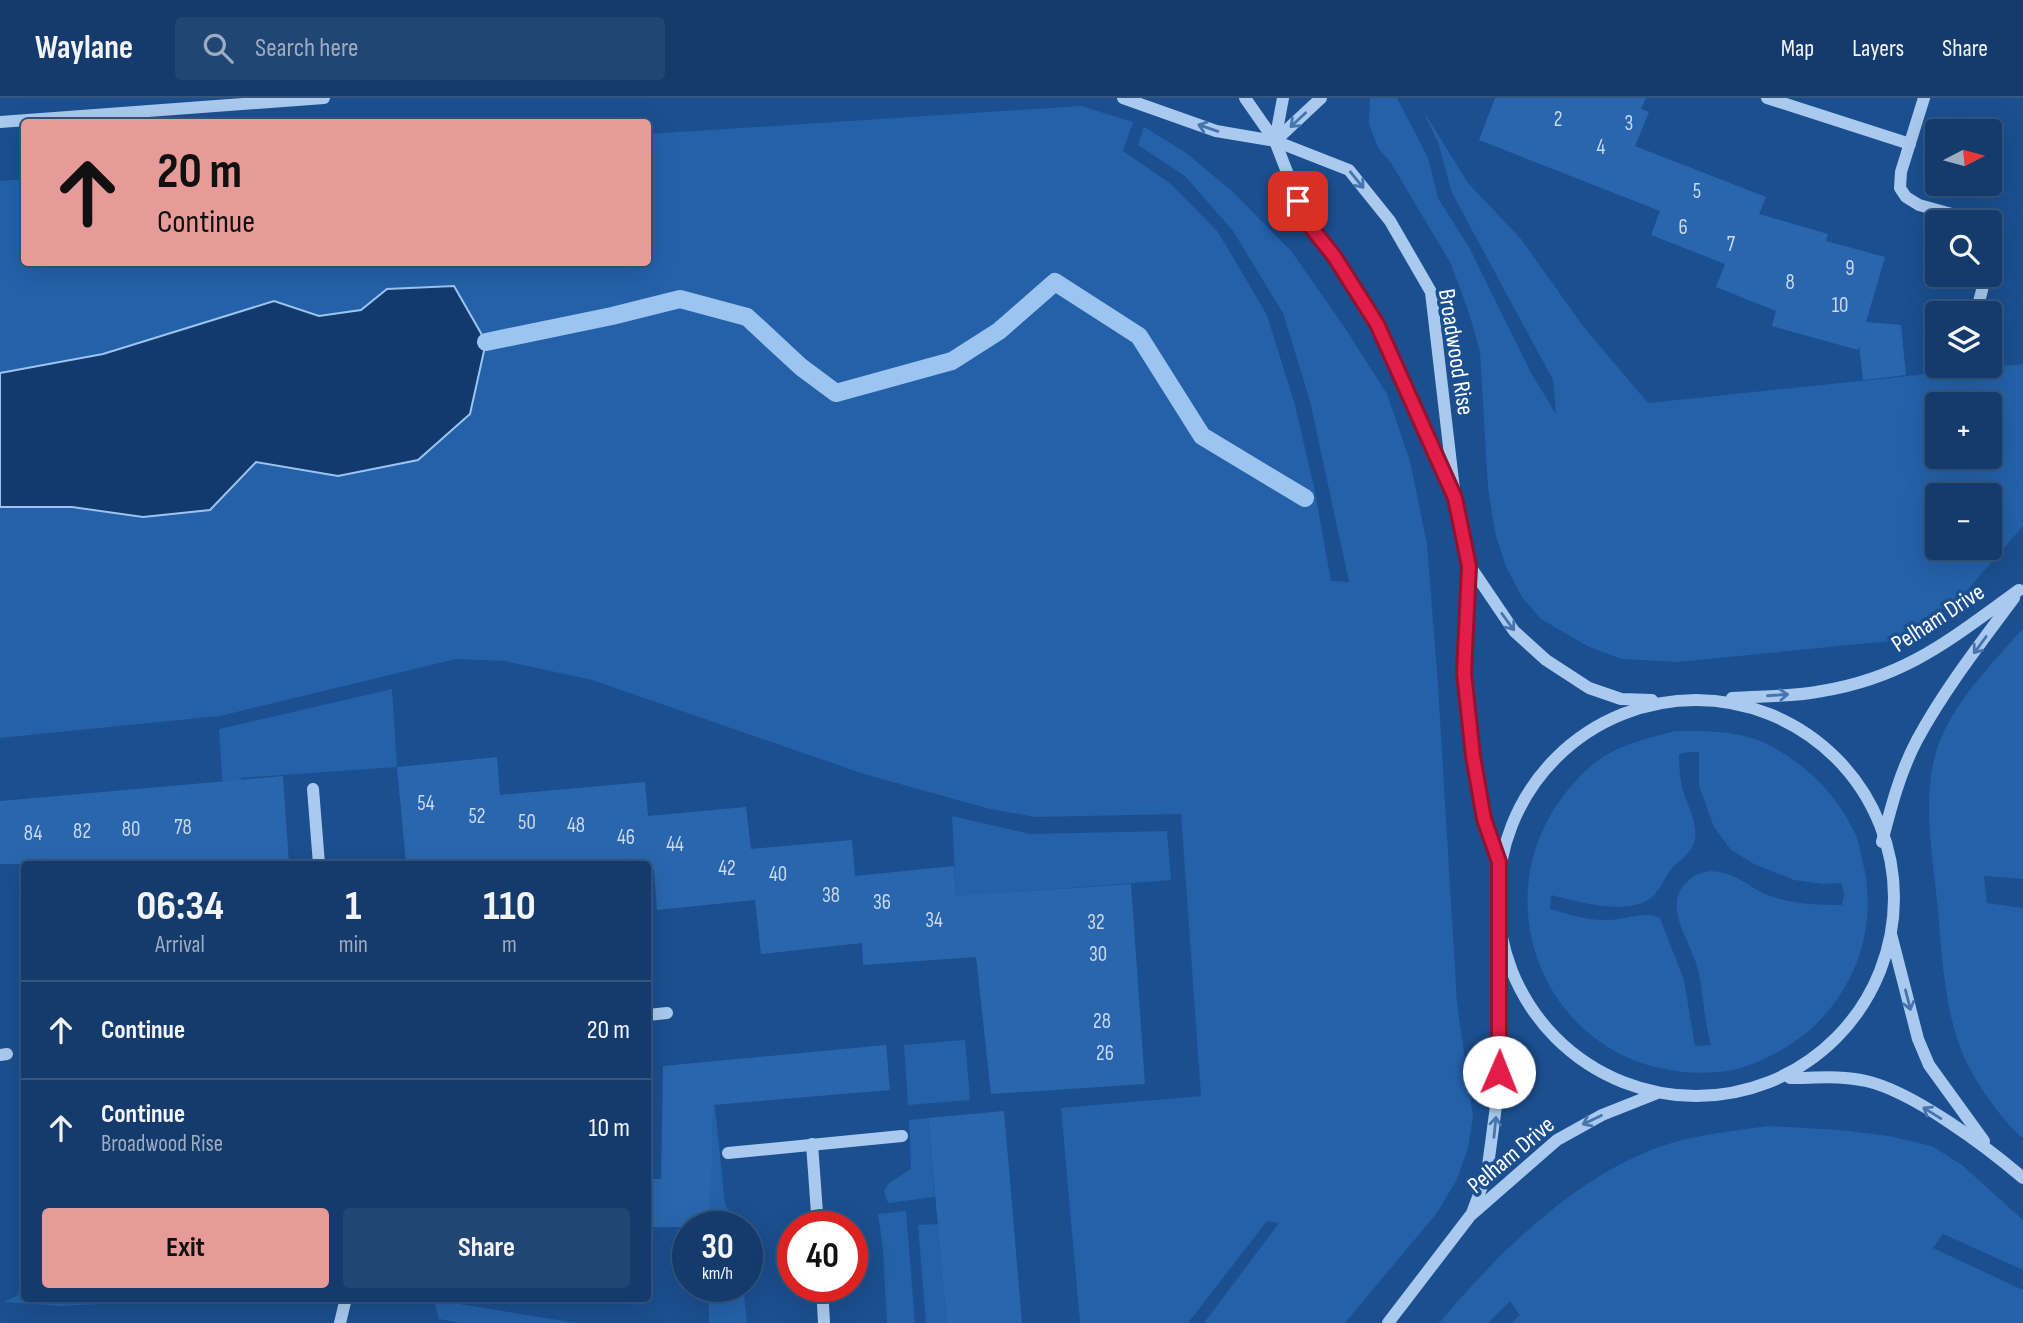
<!DOCTYPE html>
<meta charset="utf-8">
<style>
:root{--surface:#143b6b;--page:#214673;--text:#f1f3f6;--muted:#9dadc1;--line:#33557e;--accent:#e69b98}
body{margin:0;font-family:"Sofia Sans Condensed",sans-serif;background:var(--page);color:var(--text);height:100vh;display:flex;flex-direction:column;font-size:26px;white-space:nowrap}
*{box-sizing:border-box;margin:0}
p{font-size:23px;color:var(--muted)}
.icon{flex:none;width:38px;height:38px;fill:none;stroke:currentColor;stroke-width:2;stroke-linecap:round;stroke-linejoin:round}
.map{position:relative;flex:1;overflow:hidden}
.sheet{position:absolute;left:21px;top:763px;width:630px;height:441px;display:flex;flex-direction:column;background:var(--surface);border-radius:7px;box-shadow:0 7px 28px #0002,0 0 0 2px var(--line)}
.sheet>*{flex:none}
.guide{position:absolute;left:21px;top:21px;width:630px;height:147px;border-radius:7px;box-shadow:0 7px 28px #0002,0 0 0 2px var(--line);background:#e69b98;color:#111;overflow:hidden}
.needle{width:46px;rotate:84deg}
.buttons{position:absolute;left:1925px;top:21px;display:grid;gap:14px}
.buttons a{display:grid;place-items:center;width:77px;height:77px;border-radius:7px;background:var(--surface);box-shadow:0 7px 28px #0002,0 0 0 2px var(--line);font-size:35px}
.speed{position:absolute;left:672px;top:1113px;display:flex;gap:14px;font-size:35px;font-weight:700;text-align:center}
.speed>*{display:grid;place-content:center;width:91px;height:91px;border-radius:50%;background:var(--surface);box-shadow:0 7px 28px #0002,0 0 0 2px var(--line);line-height:1}
.speed small{font-size:18px;font-weight:400}
.speed .limit{border:10px solid #d22;background:#fff;color:#111}
.pin{position:absolute;display:grid;place-items:center;width:60px;height:60px;color:#fff;margin:-30px;border-radius:14px;box-shadow:0 4px 10px #0006}
.me{position:absolute;width:77px;margin:-38px;rotate:1deg;stroke-linejoin:round;filter:drop-shadow(0 0 5px #0008)}
.turn{display:flex;align-items:center;gap:24px;height:147px;padding:0 21px;font-size:32px}
.turn .icon{width:91px;height:91px;stroke-width:2.5}
.turn b{display:block;font-size:49px;line-height:60px}
.eta{display:flex;justify-content:space-evenly;align-items:center;height:119px;text-align:center}
.eta b{font-size:42px;font-weight:700;line-height:49px}
.action{display:flex;gap:14px;margin-top:auto;padding:14px 21px}
.action a{flex:1;height:80px;border-radius:7px;background:var(--accent);color:#111;font-size:28px;font-weight:700;line-height:80px;text-align:center}
.action a+a{background:var(--page);color:var(--text)}
ul{padding:0;list-style:none}
li{display:flex;align-items:center;gap:21px;height:98px;padding:0 21px;border-top:2px solid var(--line)}
li div{flex:1}
li b{display:block;font-size:26px}
li em{font-style:normal}
header{display:flex;align-items:center;gap:42px;box-sizing:border-box;height:98px;padding:0 35px;background:var(--surface);border-bottom:2px solid var(--line)}
header strong{font-size:33px}
nav{display:flex;gap:38px;margin-inline-start:auto;font-size:24px}
.search{width:490px;height:63px;background:var(--page);display:flex;align-items:center;gap:18px;box-sizing:border-box;padding:0 24px;border-radius:7px;color:var(--muted);font-size:26px}
.map>svg:first-child{display:block}
</style>
<header>
<strong>Waylane</strong>
<div class="search"><svg class="icon" aria-label="search" viewBox="0 0 24 24"><circle cx="10" cy="10" r="6"/><path d="M15 15l6 6"/></svg>Search here</div>
<nav><a>Map</a><a>Layers</a><a>Share</a></nav>
</header>
<div class="map">
<svg width="2023" height="1225" viewBox="0 0 2023 1225">
<rect width="100%" height="100%" fill="#1b4f8f"/>
<g fill="#2461a8" fill-rule="evenodd">
<path d="M1370,0H1397L1428,60L1438,100L1470,151L1530,273L1556,316L1553,282L1452,95L1438,44L1421,9L1468,85L1521,141L1583,228L1648,305L2023,266V428L1963,497L1932,528L1891,543L1677,564L1622,561L1589,549L1541,521L1522,499L1506,469L1495,435L1488,389L1480,254L1469,215L1451,166L1391,65L1378,50L1369,26ZM1937,306H1990V359H1937ZM1937,397H1990V450H1937Z"/>
<polygon points="1081,8 1133,24 1123,53 1171,86 1218,134 1267,217 1295,307 1314,389 1331,483 1349,484 1310,303 1283,215 1233,133 1185,78 1138,47 1144,29 1185,54 1232,93 1292,154 1343,227 1387,296 1410,363 1427,446 1438,587 1457,905 1473,1019 1468,1050 1457,1081 1437,1115 1345,1225 1204,1225 1279,1125 1267,1123 1188,1225 1080,1225 1061,1010 1201,998 1181,716 1035,719 990,711 864,676 592,582 505,563 456,561 220,618 0,640 0,409 72,409 143,419 210,412 256,364 338,378 454,188 387,191 361,212 319,219 274,203 103,256 0,275 0,83 24,81 24,164 648,164 648,36"/>
<path d="M2023,530V781L1984,778L1987,805L2023,810V1040C2000,1021 1973,981 1962,954C1943,906 1942,854 1937,803C1932,751 1920,690 1941,640C1959,598 1994,564 2023,530Z"/>
<polygon points="392,591 397,669 241,680 247,766 228,766 219,631"/>
<path d="M1675,633C1705,633 1737,632 1765,645C1805,665 1836,695 1855,735C1859,743 1860,752 1862,761C1882,835 1849,913 1783,951C1764,962 1740,973 1718,974C1544,988 1461,782 1591,668C1614,648 1645,641 1675,633ZM1690,654H1699V688L1714,729L1731,752L1754,766L1794,782L1823,786L1841,785L1844,796L1842,807C1816,807 1787,806 1763,795C1749,788 1736,777 1720,774C1711,772 1698,774 1690,781C1660,805 1689,840 1697,868C1704,894 1703,921 1711,947L1695,948L1684,882L1660,820C1644,812 1623,823 1605,822C1586,822 1568,816 1550,811L1551,797C1579,804 1626,818 1651,800C1660,793 1663,782 1670,773C1678,762 1694,755 1695,740C1697,724 1688,708 1683,693C1680,680 1679,669 1679,656Z"/>
<polygon points="952,718 1030,736 1167,733 1171,782 956,799"/>
<polygon points="965,942 970,1002 908,1007 904,947"/>
<polygon points="711,1001 715,1009 725,1106 735,1129 711,1129"/>
<polygon points="928,1020 935,1099 888,1105 884,1093 889,1085 911,1071 909,1022"/>
<path d="M1768,1028L1841,1032L1889,1038L1932,1048L1962,1067L2023,1122V1172L1943,1136L1933,1150L2023,1192V1225H1511L1520,1217L1510,1203L1488,1225H1439C1499,1154 1578,1075 1668,1046C1700,1036 1735,1033 1768,1028Z"/>
<polygon points="906,1113 915,1225 887,1225 883,1151 878,1116"/>
<polygon points="938,1126 947,1225 926,1225 918,1127"/>
<polygon points="709,1188 743,1188 747,1225 709,1225"/>
<polygon points="24,1194 24,1200 196,1201 60,1208 4,1204"/>
<polygon points="434,1202 576,1225 460,1225 439,1221"/>
</g>
<polygon fill="#123a6d" stroke="#9cc4f0" stroke-width="2" points="454,188 486,244 470,316 418,362 338,378 256,364 210,412 143,419 72,409 0,409 0,275 103,256 274,203 319,218 361,212 387,191"/>
<g fill="none" stroke-linecap="round" stroke-linejoin="round">
<polyline stroke="#9cc4f0" stroke-width="18" points="486,244 612,218 680,201 747,219 801,269 836,295 952,263 999,233 1055,184 1139,238 1202,338 1305,400"/>
</g>
<g fill="#2a66ad">
<polygon points="1495,0 1646,0 1641,11 1649,14 1635,48 1766,99 1759,116 1828,136 1826,143 1885,159 1866,224 1901,227 1906,277 1863,282 1859,247 1858,252 1772,228 1776,213 1716,189 1725,166 1651,137 1660,113 1479,42"/>
<polygon points="497,659 500,697 645,684 648,718 746,709 751,751 852,742 855,778 954,768 956,798 1131,786 1145,986 991,996 976,859 863,867 862,845 761,856 755,802 657,812 654,772 648,773 648,766 406,766 397,669"/>
<polygon points="283,678 289,766 0,766 0,703"/>
<polygon points="886,947 890,992 713,1007 710,1129 648,1129 648,1081 661,1081 663,968"/>
<polygon points="1004,1013 1022,1225 947,1225 928,1020"/>
</g>
<g fill="none" stroke-linecap="round" stroke-linejoin="round">
<g stroke="#a9c9ee" stroke-width="12">
<polyline points="1123,0 1216,33 1275,43 1349,72 1390,123 1431,194 1455,400 1469,468 1464,575 1473,658 1484,721 1499,764"/>
<polyline points="1245,0 1275,43 1306,123 1333,158 1377,226 1449,387"/>
<polyline points="1767,0 1910,46"/>
<polyline points="1924,0 1901,74 1900,90 1906,99 1919,107 1981,124"/>
<polyline points="0,24 324,0"/>
<polyline points="1275,43 1321,0"/>
<polyline points="1275,43 1283,0"/>
<polyline points="1990,136 1993,145 1990,164"/>
<polyline points="1976,215 1986,177"/>
<polyline points="1470,468 1514,533 1546,562 1589,590 1621,601 1652,602"/>
<path d="M1732,600C1761,598 1793,599 1822,593C1907,579 1952,540 2019,492"/>
<circle cx="1696" cy="800" r="198"/>
<polyline points="313,691 319,766"/>
<path d="M1882,744C1891,709 1900,674 1917,642C1944,592 1980,546 2014,500"/>
<polyline points="1891,836 1918,941 1929,967 1984,1043"/>
<polyline points="648,917 667,915"/>
<polyline points="0,957 7,956"/>
<path d="M1790,980C1815,980 1841,977 1866,983C1912,993 1987,1049 2023,1080"/>
<polyline points="812,1046 818,1129"/>
<polyline points="728,1055 902,1038"/>
<polyline points="1472,1115 1487,1075 1498,993 1498,839"/>
<polyline points="822,1188 824,1225"/>
<polyline points="340,1225 346,1200"/>
<polyline points="1388,1225 1470,1118 1557,1042 1602,1017 1655,996"/>
</g>
</g>
<defs><path id="oneway-shaft" d="M-6 0H5M1.5-3L5.5 0L1.5 3" fill="none" stroke-width="1.6" stroke-linecap="round" stroke-linejoin="round" transform="scale(1.75)"/></defs>
<g stroke="#4674ac">
<use href="#oneway-shaft" transform="translate(1298 22) rotate(137)"/>
<use href="#oneway-shaft" transform="translate(1208 30) rotate(-161)"/>
<use href="#oneway-shaft" transform="translate(1357 82) rotate(51)"/>
<use href="#oneway-shaft" transform="translate(1508 524) rotate(54)"/>
<use href="#oneway-shaft" transform="translate(1980 547) rotate(126)"/>
<use href="#oneway-shaft" transform="translate(1778 597) rotate(-4)"/>
<use href="#oneway-shaft" transform="translate(1908 902) rotate(76)"/>
<use href="#oneway-shaft" transform="translate(1932 1015) rotate(-148)"/>
<use href="#oneway-shaft" transform="translate(1592 1022) rotate(154)"/>
<use href="#oneway-shaft" transform="translate(1495 1029) rotate(-84)"/>
</g>
<g fill="none" stroke-linecap="round" stroke-linejoin="round">
<defs>
<polyline id="route" points="1298,103 1306,123 1334,158 1377,226 1455,400 1469,468 1464,575 1473,658 1484,721 1499,764 1499,974"/>
</defs>
<use href="#route" stroke="#92132f" stroke-width="18"/>
<use href="#route" stroke="#e11d48" stroke-width="12"/>
</g>
<g text-anchor="middle" dominant-baseline="central" stroke-width="7" stroke-linejoin="round" paint-order="stroke">
<g font-size="21" fill="#cad9ea">
<text x="1558" y="21">2</text>
<text x="1629" y="25">3</text>
<text x="1601" y="49">4</text>
<text x="1697" y="93">5</text>
<text x="1683" y="129">6</text>
<text x="1731" y="146">7</text>
<text x="1850" y="170">9</text>
<text x="1790" y="184">8</text>
<text x="1840" y="207">10</text>
<text x="426" y="705">54</text>
<text x="477" y="718">52</text>
<text x="527" y="724">50</text>
<text x="576" y="727">48</text>
<text x="183" y="729">78</text>
<text x="131" y="731">80</text>
<text x="82" y="733">82</text>
<text x="33" y="735">84</text>
<text x="626" y="739">46</text>
<text x="675" y="746">44</text>
<text x="727" y="770">42</text>
<text x="778" y="776">40</text>
<text x="831" y="797">38</text>
<text x="882" y="804">36</text>
<text x="934" y="822">34</text>
<text x="1096" y="824">32</text>
<text x="1098" y="856">30</text>
<text x="1102" y="923">28</text>
<text x="1105" y="955">26</text>
</g>
<g font-size="24" fill="#fff" stroke="#1b4f8f">
<text transform="translate(1456 254) rotate(81)">Broadwood Rise</text>
<text transform="translate(1938 520) rotate(-33)">Pelham Drive</text>
<text transform="translate(1511 1057) rotate(-40)">Pelham Drive</text>
</g>
</g>
</svg>
<div class="buttons">
<a><svg class="needle" viewBox="-14 -14 28 28"><path d="M0-13l5 13h-10z" fill="#e53935"/><path d="M0 13l5-13h-10z" fill="#9dadc1"/></svg></a>
<a><svg class="icon" aria-label="search" viewBox="0 0 24 24"><circle cx="10" cy="10" r="6"/><path d="M15 15l6 6"/></svg></a>
<a><svg class="icon" aria-label="layers" viewBox="0 0 24 24"><path d="M12 4l9 5-9 5-9-5zM3 14l9 5 9-5"/></svg></a>
<a>+</a>
<a>−</a>
</div>
<div class="speed"><div>30<small>km/h</small></div><div class="limit">40</div></div>
<div class="pin" style="left:1298px;top:103px;background:#d93025"><svg class="icon" aria-label="arrive" viewBox="0 0 24 24"><path d="M6 21V4h12l-3 4 3 4H6"/></svg></div>
<svg class="me" style="left:1499px;top:974px" viewBox="-20 -20 40 40"><circle r="19" fill="#fff"/><path d="M0-13L10 11 0 6-10 11z" fill="#e11d48"/></svg>
<div class="guide">
<div class="turn"><svg class="icon" aria-label="ahead" viewBox="0 0 24 24"><path d="M12 20V5M6 11l6-6 6 6"/></svg><div><b>20 m</b>Continue</div></div>
</div>
<section class="sheet">
<div class="eta">
<div><b>06:34</b><p>Arrival</p></div>
<div><b>1</b><p>min</p></div>
<div><b>110</b><p>m</p></div>
</div>
<ul>
<li><svg class="icon" aria-label="ahead" viewBox="0 0 24 24"><path d="M12 20V5M6 11l6-6 6 6"/></svg><div><b>Continue</b></div><em>20 m</em></li>
<li><svg class="icon" aria-label="ahead" viewBox="0 0 24 24"><path d="M12 20V5M6 11l6-6 6 6"/></svg><div><b>Continue</b><p>Broadwood Rise</p></div><em>10 m</em></li>
</ul>
<div class="action"><a>Exit</a><a>Share</a></div>
</section>
</div>
